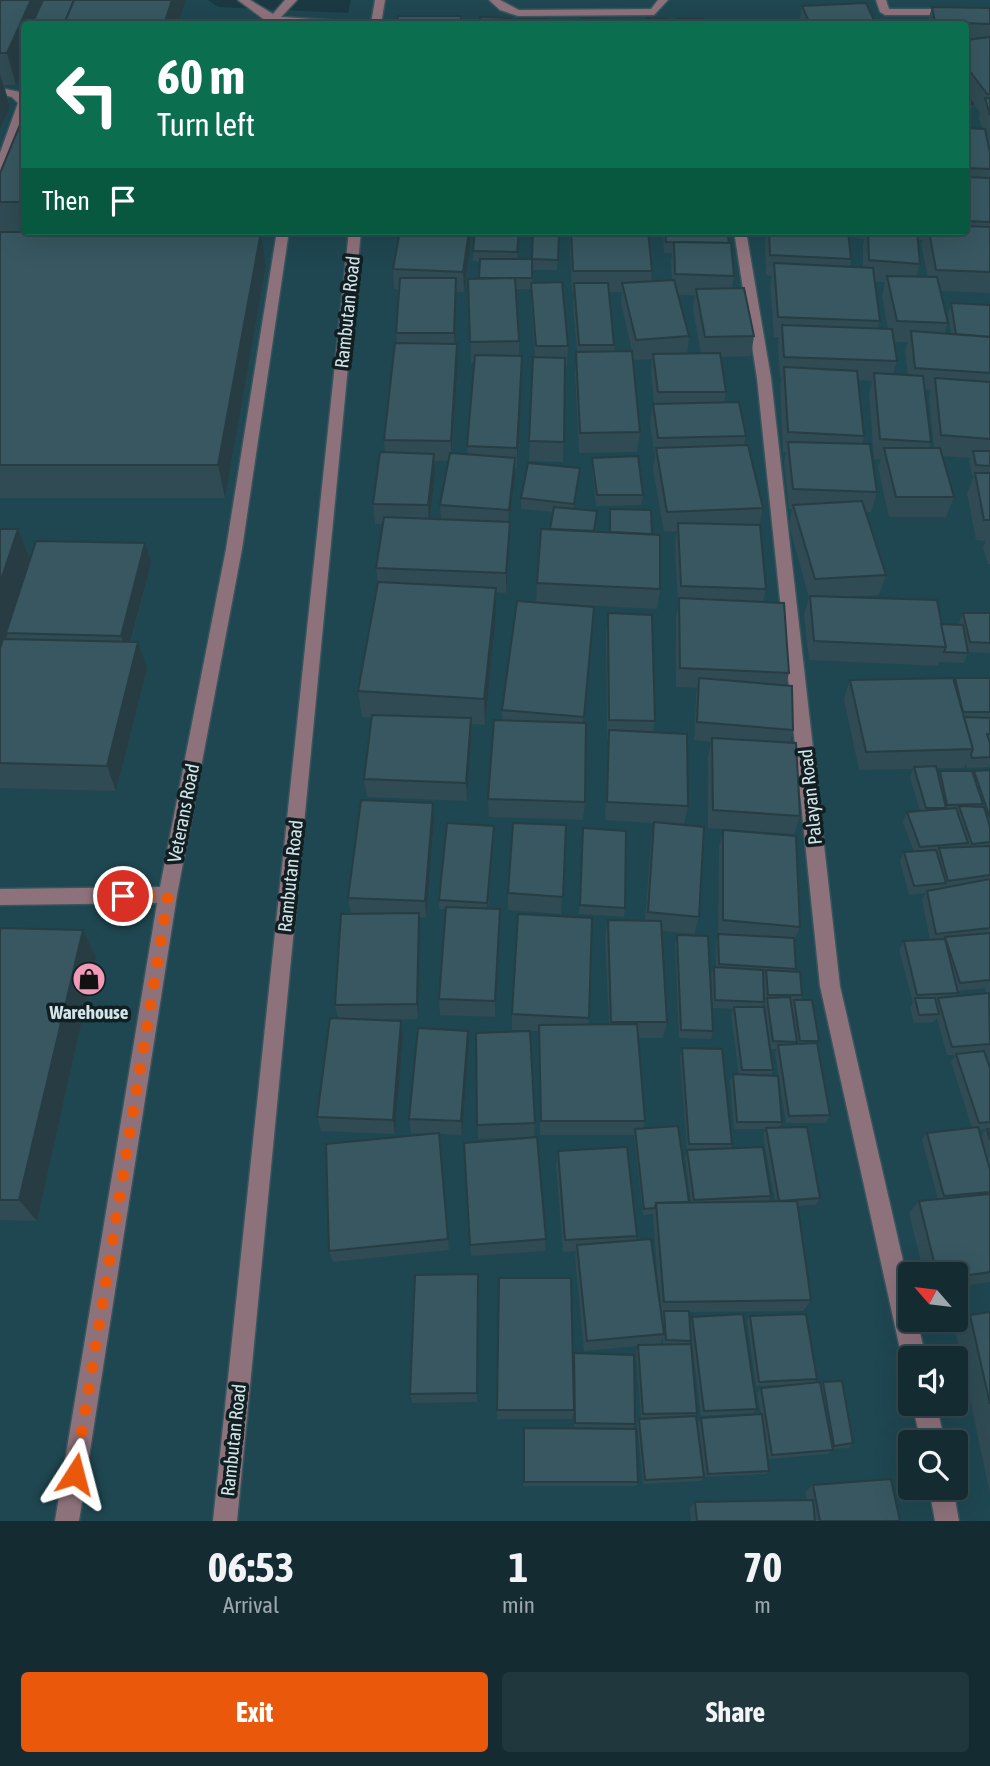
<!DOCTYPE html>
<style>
:root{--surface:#142b32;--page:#21373e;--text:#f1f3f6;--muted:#9da7ac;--line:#33474d;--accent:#ea580c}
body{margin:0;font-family:"Asap Condensed",sans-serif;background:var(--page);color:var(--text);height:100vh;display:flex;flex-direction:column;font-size:26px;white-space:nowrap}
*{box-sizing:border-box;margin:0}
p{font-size:23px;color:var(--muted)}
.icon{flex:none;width:38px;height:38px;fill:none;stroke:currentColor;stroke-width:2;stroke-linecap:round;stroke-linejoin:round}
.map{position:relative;height:1521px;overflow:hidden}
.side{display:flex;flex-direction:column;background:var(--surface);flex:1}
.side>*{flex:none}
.banner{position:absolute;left:21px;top:21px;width:948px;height:214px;border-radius:7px;box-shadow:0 7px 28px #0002,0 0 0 2px var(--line);background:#0b6e4f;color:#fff;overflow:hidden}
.needle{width:46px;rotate:298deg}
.tools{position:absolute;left:898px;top:1262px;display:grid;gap:14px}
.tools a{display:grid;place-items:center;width:70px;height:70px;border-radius:7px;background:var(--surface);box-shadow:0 7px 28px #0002,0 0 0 2px var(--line);font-size:35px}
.pin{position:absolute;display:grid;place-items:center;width:60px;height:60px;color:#fff;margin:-30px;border:4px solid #fff;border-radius:50%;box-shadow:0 2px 7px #0007}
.me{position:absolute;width:77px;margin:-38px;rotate:9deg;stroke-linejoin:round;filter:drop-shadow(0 0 5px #0008)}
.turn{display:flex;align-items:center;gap:24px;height:147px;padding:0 21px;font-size:32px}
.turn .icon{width:91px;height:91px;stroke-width:2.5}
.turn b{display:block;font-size:49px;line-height:60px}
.then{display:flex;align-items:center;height:66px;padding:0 21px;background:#0003;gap:14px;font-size:26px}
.eta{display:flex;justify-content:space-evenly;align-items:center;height:119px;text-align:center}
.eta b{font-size:42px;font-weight:700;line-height:49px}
.cta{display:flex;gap:14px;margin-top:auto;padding:14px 21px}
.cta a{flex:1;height:80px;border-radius:7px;background:var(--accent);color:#fff;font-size:28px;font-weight:700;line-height:80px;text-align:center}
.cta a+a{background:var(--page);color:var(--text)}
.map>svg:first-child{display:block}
</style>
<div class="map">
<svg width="990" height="1521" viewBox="0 0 990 1521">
<rect width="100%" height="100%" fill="#1a3942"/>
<path fill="#1f4751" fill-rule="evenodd" d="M0,0H208L219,7L348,13L351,0H990V1521H0ZM24,24H966V231H24ZM910,1274H956V1320H910ZM910,1358H956V1404H910ZM910,1442H956V1488H910Z"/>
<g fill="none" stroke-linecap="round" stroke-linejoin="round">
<defs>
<g id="minor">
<polygon points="238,0 250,0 273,14 285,0 297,0 281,17 342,21 347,24 270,24"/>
<polygon points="375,0 385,0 381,24 371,24"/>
<polygon points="489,0 500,0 519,10 651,9 658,0 668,0 654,15 518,16 500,10"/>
<polygon points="876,0 886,0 889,9 990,9 990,15 885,15 880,12"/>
<polygon points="0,88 20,92 24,96 24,117 6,170 0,174 0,153 18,103 12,97 0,94"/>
<polygon points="277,231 289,231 242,549 177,895 79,1521 55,1521 157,903 0,905 0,889 160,887 226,549"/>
<polygon points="349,231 361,231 237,1521 213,1521"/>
<polygon points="734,231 746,231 771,378 840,986 910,1291 910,1320 917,1320 926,1358 910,1358 910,1368 906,1366 902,1358 820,986 757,378"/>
<polygon points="912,1404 936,1404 945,1442 921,1442"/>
<polygon points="929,1488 953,1488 959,1521 935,1521"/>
</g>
</defs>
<use href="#minor" stroke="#38555d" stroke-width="3"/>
<use href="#minor" fill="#8e727b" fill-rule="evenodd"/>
</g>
<g fill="#304b53" fill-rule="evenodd">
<polygon points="0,0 186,0 178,24 24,24 24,67 16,85 4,85 10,107 0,129"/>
<polygon points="802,6 876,24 799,24"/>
<path d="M932,7L990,8V293L941,291L948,323L945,333L951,334L948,314L951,303L990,305V564H988L983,548L986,541L976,540L967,493L974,476H972L969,461L970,458L942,456L954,497L946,517H889L878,468L881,459H874L869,394L872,381L858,380L864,436L862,444L877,492L871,512H865L886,575L879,595L845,597L941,624L959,625V623L963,613H990V653L968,652L964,663L939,662L938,666L809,660L804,615L809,598L789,525L792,509H789L784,462L786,452H783L780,388L782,377H780L778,345L779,337H774L770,284L772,276L766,275L765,240L767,232L759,231H848L851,259L850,267H863V245L864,239L855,238L854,231H917L920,264L916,276L928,277L921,244L923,240H919L917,231H966V128L982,129L979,118L980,113L967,95L973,104L970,115H966V24H927ZM875,282H885L882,296L888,329L878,328L880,321ZM894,342H908L905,351L908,375L893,374L897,361ZM924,389L931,390L929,398L934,448H929L931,442Z"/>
<polygon points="24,115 24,231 262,231 261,235 266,266 225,498 0,498 0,173"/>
<path d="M469,231H471V240L464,292H456L455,344H457L458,364L452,454L467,455L474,363H471L468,279H479L480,262L473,261V251L519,231L517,259H532L559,231L557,270H532V283L568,346L567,366H565L563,462L529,461L533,357H535L531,304V289H516L519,341V356L522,376L517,468H515V478L509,522L510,542L506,593L496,592V615L485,725L471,724V737L467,801L367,797L364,779L372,718L362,717L358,691L378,583L376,568L383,524H375L373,504L385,453L384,440L397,343L396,333L399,290L394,289L393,269ZM434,461H448L440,505L441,520L430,519L435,474Z"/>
<path d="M569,231H648L652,271L651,281L672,280L671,262L672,253H664L663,231H727L734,276L732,288L754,336L751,356L721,357L726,392L724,402L746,436L744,445L763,508L759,525L766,589L763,602L789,673L786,685L793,730L790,743L800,816L794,834L708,828V757L711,742L694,740L696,697L697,688L676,687V617L678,606L675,543L677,531L664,532L653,469L655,456L650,424L653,404H654L651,375L652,359L634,360L640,432L637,452L579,453L575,372L577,352L573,303L574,292H572ZM609,292H622L621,303L632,351L614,352V345ZM678,295H695L693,309L701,354H687L689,336Z"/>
<polygon points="592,458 643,495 641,505 596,506 592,468"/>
<polygon points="579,478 574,509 595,531 609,532 610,509 652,534 660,589 657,609 559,604 594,607 583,723 585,802 583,820 489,817 488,799 502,721 502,710 536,602 537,583 550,529 553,512 521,509 521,498"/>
<polygon points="0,529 30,559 151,563 131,642 147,668 116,791 0,788"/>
<path d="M608,613L655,721L653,732L688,806L684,824L670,823L699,917L694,934L661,931L667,1022L663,1038H638L645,1121L643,1128L689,1202H691L685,1158L687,1151L680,1056L682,1048L732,1144L731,1148L771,1196L768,1201H775L763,1136L766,1129H734L730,1082L733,1074L739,1075L731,1015L733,1009L713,1008L711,976L714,967L716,968V943L718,934L719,848L723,830L800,927L794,941L796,969L795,971L802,995L801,1000L819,1041L817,1045L830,1115L826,1123H786L775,1053L777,1049H770L773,1070L771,1076L782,1122L779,1128L820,1198L816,1205L798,1206L811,1300L803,1311L689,1312L690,1322L692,1317L757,1409L753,1413L701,1416L690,1327L691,1341L689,1344L697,1413L696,1416L704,1477L701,1481L643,1484L637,1423L639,1419H641L636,1351L638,1346L584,1351L575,1257L576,1251L563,1252L556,1165L558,1151L637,1236L636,1241L658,1287L653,1214L643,1215L634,1135H540L539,1031H530L535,1123L534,1137L478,1139L476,1033L527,1031L512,1030V1014L589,1018L588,1024H609L605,937L608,920L645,921L651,840L654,823L605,820L608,739H607L606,633ZM763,981L765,1003L764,1007H762L764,1002ZM663,1337V1344L650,1345L660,1344Z"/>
<path d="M955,678H990V764L989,767L967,768L966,763L964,768H936L938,775L940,771L973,773L974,771L990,770V1167L981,1136L986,1129L979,1130L990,1169V1282L956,1287V1274H924L909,1213L919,1201L938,1199L922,1140L927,1133L972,1128L951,1062L956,1055H947L937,1018L934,1022L914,1023L910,1007L913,1003L899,950L904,941L930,940L922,900L926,893L909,895L900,861L904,852H914L903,822L907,812L920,811L910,777L913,769L859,770L844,699L850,680H954ZM986,988L985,989L986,993L956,996L958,991Z"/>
<polygon points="434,821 426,918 419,917 420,930 418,1019 376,1020 401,1021 403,1036 395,1134 321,1131 317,1117 338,1018 335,1005 351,914 348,898"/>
<polygon points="566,825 561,914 508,910 508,893"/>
<polygon points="494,836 488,909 500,926 495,1017 440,1015 439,999 446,909 439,909 439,900"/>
<polygon points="582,838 625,908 624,917 579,914"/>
<polygon points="0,928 83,930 96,957 37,1221 0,1220"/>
<polygon points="677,935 713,1031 711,1039 679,1038 675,944"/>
<polygon points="469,1046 462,1135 440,1134 449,1250 333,1262 329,1251 428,1134 411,1133 409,1119"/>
<polygon points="464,1143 546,1239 545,1251 471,1256"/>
<polygon points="478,1274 477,1402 412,1403 410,1394"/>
<polygon points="499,1278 573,1359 574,1353 635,1424 633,1428 574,1427 574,1412 572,1419 497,1419"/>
<polygon points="990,1312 990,1494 955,1329 970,1315"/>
<polygon points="750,1316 817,1379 814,1383 820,1385 823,1382 853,1443 849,1448 833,1449 828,1454 769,1459 764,1432 769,1471 766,1474 705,1477 698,1423 701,1418 761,1414 757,1393 761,1388 790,1385 756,1386 747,1321"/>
<polygon points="524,1428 638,1482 636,1486 523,1486"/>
<polygon points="813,1485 900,1521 691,1521 690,1508 695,1502 807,1500 805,1492"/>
</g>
<g fill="#273d43">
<polygon points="31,0 54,0 43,24 24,24 24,67 16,85 7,53"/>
<polygon points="172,0 186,0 178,24 164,24"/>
<polygon points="0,74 10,107 0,129"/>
<polygon points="260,231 262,231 261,235 266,266 225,498 218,465 260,235"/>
<polygon points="469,231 471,231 471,240 464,292 463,272"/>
<polygon points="456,278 456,298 455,353 454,333"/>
<polygon points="457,344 458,364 451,461 451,441"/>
<polygon points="522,356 522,376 517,468 517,448"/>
<polygon points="434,454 435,474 429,525 428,505"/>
<polygon points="515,458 515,478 508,530 509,510"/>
<polygon points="580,468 579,478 573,514 574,504"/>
<polygon points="510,522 510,542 506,593 506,573"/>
<polygon points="18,529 31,562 6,633 7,635 0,657 0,583"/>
<polygon points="145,543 151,563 127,655 121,636"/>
<polygon points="496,588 496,615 485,725 484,699"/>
<polygon points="138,642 147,668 116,791 107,766"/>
<polygon points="471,718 471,737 467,801 466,783"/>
<polygon points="433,803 434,821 426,918 425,901"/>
<polygon points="494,826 494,836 487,912 487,903"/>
<polygon points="500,909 500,926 495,1017 495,1001"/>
<polygon points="419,913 420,930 418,1019 417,1004"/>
<polygon points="83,930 96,957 37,1221 19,1200"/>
<polygon points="401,1021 403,1036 395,1134 393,1120"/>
<polygon points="468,1031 469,1046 462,1135 461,1121"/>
</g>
<g fill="#385760" stroke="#273d43" stroke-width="2">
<polygon points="0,0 31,0 7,53 0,53"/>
<polygon points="43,0 74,0 64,24 32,24"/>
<polygon points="74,0 172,0 164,24 64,24"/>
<polygon points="866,3 876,24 810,24 802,6"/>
<polygon points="932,7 990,8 990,24 935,22"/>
<polygon points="398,16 461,16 461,24 397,24"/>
<polygon points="480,17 511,18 510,24 480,24"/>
<polygon points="582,18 612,20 611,24 581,24"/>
<polygon points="647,18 668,19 669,24 647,24"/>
<polygon points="677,18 703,18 704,24 679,24"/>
<rect x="519" y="19" width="28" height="5"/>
<polygon points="622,21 641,22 641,24 622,24"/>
<polygon points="990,37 990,94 987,94 966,66 966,40"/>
<polygon points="966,93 973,104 966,105"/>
<polygon points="985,98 990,98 990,115"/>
<polygon points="24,115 24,202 0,202 0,173"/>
<polygon points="966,128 985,129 990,153 990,169 966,168"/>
<polygon points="966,177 990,178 990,222 966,221"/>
<polygon points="966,226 990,227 990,272 936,270 929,231 966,231"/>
<polygon points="400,231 469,231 463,272 393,269"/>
<polygon points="475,231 519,231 517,252 473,251"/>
<polygon points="533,231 559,231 558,260 532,259"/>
<polygon points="571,231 648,231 652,271 573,271"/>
<polygon points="665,231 727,231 729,243 666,242"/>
<polygon points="769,231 848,231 851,259 770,255"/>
<polygon points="868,231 917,231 920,264 869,260"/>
<polygon points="0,232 261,232 218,465 0,465"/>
<polygon points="674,242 731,243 734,276 675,274"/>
<polygon points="480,259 532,259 532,278 479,278"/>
<polygon points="774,263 873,268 880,321 778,317"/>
<polygon points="887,276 937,277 948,323 897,321"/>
<polygon points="400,278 456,278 454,333 396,333"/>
<polygon points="515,278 519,341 470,342 468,279"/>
<polygon points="674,280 689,336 636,340 622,283"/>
<polygon points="562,282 568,346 536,346 531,283"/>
<polygon points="574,283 608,283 614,345 579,345"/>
<polygon points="744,288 754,336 705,337 696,289"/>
<polygon points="951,303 990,305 990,337 956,334"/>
<polygon points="782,325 892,329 897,361 784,357"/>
<polygon points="911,331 990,337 990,373 915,368"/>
<polygon points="395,343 457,344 451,441 384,440"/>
<polygon points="632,351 640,432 580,433 576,352"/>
<polygon points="720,353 726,392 658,392 653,354"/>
<polygon points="475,355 522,356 517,448 467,446"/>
<polygon points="533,357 565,358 564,442 529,441"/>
<polygon points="784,367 857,371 864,436 788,432"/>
<polygon points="874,373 923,376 931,442 880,439"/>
<polygon points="935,378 990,382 990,439 941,435"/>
<polygon points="739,402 746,436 658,438 653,404"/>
<polygon points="788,442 870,444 877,492 793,489"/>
<polygon points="748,445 763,508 667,512 656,448"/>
<polygon points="884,448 940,448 954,497 896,497"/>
<polygon points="973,451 990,451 990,466 976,465"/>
<polygon points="380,452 434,454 428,505 373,504"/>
<polygon points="450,453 515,458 509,510 440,505"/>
<polygon points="638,456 643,495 597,495 592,458"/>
<polygon points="528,463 580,468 574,504 521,498"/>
<polygon points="975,473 990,473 990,520 984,520"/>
<polygon points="862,501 886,575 815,579 793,505"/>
<polygon points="554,507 597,511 594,531 550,529"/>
<polygon points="610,509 651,510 652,534 610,532"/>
<polygon points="384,517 510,522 506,573 376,568"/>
<polygon points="678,523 760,525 766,589 681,586"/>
<polygon points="0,529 18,529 0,583"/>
<polygon points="541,529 660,535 660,589 537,583"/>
<polygon points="36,541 145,543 121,636 6,633"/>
<polygon points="378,582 496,588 484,699 358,691"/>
<polygon points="810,596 937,600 946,647 814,641"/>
<polygon points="679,598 784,603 789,673 680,668"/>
<polygon points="517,601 594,607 584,717 502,710"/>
<polygon points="608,613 652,615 655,721 609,720"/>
<polygon points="963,613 990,613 990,643 970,642"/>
<polygon points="941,624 963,625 968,653 944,652 946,647"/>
<polygon points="3,639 138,642 107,766 0,763 0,649"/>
<polygon points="699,678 792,686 793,730 697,722"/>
<polygon points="953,678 973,749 866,752 850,680"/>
<polygon points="955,678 990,678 990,712 963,712"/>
<polygon points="372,715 471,718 466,783 364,779"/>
<polygon points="964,717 990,718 990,734 987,734 990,743 990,757 972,758 971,754 973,749"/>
<polygon points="494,720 586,723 585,802 488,799"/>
<polygon points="609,730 687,734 688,806 607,802"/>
<polygon points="712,738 796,743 800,816 713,810"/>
<polygon points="936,766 946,808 926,808 914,767"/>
<polygon points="990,770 990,818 974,771"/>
<polygon points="940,771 972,771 983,804 947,805"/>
<polygon points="361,800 433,803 425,901 348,898"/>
<polygon points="959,806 984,807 990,827 990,842 972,844"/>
<polygon points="956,808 968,843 920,847 907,812"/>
<polygon points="654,822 704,827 699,917 648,912"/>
<polygon points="447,823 494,826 487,903 439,900"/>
<polygon points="513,823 566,825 563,897 508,893"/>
<polygon points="583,828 626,831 625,908 580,905"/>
<polygon points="723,830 796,836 800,927 723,920"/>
<polygon points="990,846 990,875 948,881 939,848"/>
<polygon points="936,850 946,883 914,886 904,852"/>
<polygon points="990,879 990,928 936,934 927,891"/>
<polygon points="446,907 500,909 495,1001 439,999"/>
<polygon points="419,913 417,1004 335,1005 341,914"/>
<polygon points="518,914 592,918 589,1018 512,1014"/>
<polygon points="608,920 661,921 667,1022 611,1022"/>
<polygon points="0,928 83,930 19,1200 0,1200"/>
<polygon points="990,933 990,980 960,983 945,937"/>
<polygon points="718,934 794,938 796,969 719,964"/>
<polygon points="677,935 708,936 713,1031 681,1030"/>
<polygon points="945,939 958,993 917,995 904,941"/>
<polygon points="714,967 763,970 764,1002 715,1000"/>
<polygon points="766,970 800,972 802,995 768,995"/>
<polygon points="989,993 990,1044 952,1047 938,998"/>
<polygon points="790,997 797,1042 773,1041 767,998"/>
<polygon points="915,998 935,998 939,1014 919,1015"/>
<polygon points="794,1000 812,1000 819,1041 800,1041"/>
<polygon points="734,1007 764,1007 773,1070 742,1070"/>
<polygon points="330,1018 401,1021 393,1120 317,1117"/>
<polygon points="637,1024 645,1121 541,1121 539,1025"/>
<polygon points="418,1028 468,1031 461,1121 409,1119"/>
<polygon points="530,1031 535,1123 477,1125 476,1033"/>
<polygon points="817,1043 830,1115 789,1116 778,1045"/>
<polygon points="682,1048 722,1049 732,1144 689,1144"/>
<polygon points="984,1051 990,1068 990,1122 979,1123 956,1054"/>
<polygon points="733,1074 778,1076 782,1122 737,1122"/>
<polygon points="678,1126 689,1202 656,1203 655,1208 644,1209 635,1129"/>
<polygon points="807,1127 820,1198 779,1201 766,1128"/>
<polygon points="978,1127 990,1170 990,1192 944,1196 927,1133"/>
<polygon points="987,1129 990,1129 990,1140"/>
<polygon points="439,1133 448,1239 329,1251 326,1144"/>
<polygon points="537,1137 546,1239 470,1245 464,1143"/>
<polygon points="627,1147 637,1236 565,1240 558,1151"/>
<polygon points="763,1147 771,1196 694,1200 687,1150"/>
<polygon points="990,1194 990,1272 956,1277 956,1274 937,1274 919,1201"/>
<polygon points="797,1201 811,1300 664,1302 656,1203"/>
<polygon points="651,1239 664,1334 587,1341 577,1245"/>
<polygon points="478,1274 477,1393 410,1394 415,1275"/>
<polygon points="499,1278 571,1278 574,1410 497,1410"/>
<polygon points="664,1311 689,1311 691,1341 666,1340"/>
<polygon points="990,1312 990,1404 970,1315"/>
<polygon points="743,1314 757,1409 704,1411 692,1317"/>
<polygon points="806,1314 817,1379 759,1382 750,1316"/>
<polygon points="691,1344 697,1413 643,1414 638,1345"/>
<polygon points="574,1353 634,1355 635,1424 575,1423"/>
<polygon points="842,1381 853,1443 834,1446 823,1382"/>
<polygon points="820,1382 833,1450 772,1455 761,1388"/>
<polygon points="762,1414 769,1471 708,1474 701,1418"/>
<polygon points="696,1416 704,1477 645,1480 639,1419"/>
<polygon points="524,1428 636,1429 638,1482 524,1482"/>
<polygon points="891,1479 900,1521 820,1521 813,1485"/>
<polygon points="813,1500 815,1521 697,1521 695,1502"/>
</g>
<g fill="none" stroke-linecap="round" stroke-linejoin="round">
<polyline stroke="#ea580c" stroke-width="12" stroke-dasharray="0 21.6" points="75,1474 168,895 123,896"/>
</g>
<defs>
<symbol id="shop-disc" viewBox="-11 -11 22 22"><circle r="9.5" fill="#f09ab7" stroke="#111e22"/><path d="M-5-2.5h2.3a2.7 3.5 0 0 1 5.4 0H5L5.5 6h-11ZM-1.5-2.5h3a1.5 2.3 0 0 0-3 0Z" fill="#111"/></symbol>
</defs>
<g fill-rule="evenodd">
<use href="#shop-disc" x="70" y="960" width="38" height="38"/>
</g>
<g text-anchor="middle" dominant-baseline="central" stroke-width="7" stroke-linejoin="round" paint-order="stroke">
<g font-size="19" fill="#d4e5ea" stroke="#111e22">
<text transform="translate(347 312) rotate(-84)">Rambutan Road</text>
<text transform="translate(810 797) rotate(-96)">Palayan Road</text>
<text transform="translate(183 813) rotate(-79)">Veterans Road</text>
<text transform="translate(290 876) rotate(-84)">Rambutan Road</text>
<text transform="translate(233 1440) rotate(-84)">Rambutan Road</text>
</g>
<g font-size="19" font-weight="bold" fill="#d4e5ea" stroke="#111e22">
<text x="89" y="1012">Warehouse</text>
</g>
</g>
</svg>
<div class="tools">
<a><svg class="needle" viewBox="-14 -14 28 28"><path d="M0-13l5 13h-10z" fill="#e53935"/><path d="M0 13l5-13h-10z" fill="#9da7ac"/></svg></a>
<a><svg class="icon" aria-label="sound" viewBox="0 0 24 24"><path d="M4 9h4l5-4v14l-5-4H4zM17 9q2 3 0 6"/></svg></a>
<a><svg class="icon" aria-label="search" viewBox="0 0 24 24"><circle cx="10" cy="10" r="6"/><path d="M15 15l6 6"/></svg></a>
</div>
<div class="pin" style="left:123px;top:896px;background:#d93025"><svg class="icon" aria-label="arrive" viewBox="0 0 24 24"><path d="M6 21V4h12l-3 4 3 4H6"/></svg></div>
<svg class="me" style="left:75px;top:1474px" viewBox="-20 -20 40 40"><path d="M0-17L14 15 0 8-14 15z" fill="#ea580c" stroke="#fff" stroke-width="4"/></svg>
<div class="banner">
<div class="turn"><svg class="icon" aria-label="left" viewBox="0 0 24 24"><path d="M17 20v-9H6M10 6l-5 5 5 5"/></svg><div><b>60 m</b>Turn left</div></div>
<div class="then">Then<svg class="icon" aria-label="arrive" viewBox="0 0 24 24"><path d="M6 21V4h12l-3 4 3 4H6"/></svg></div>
</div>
</div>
<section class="side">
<div class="eta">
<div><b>06:53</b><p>Arrival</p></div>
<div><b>1</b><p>min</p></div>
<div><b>70</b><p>m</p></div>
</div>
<div class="cta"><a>Exit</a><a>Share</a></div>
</section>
